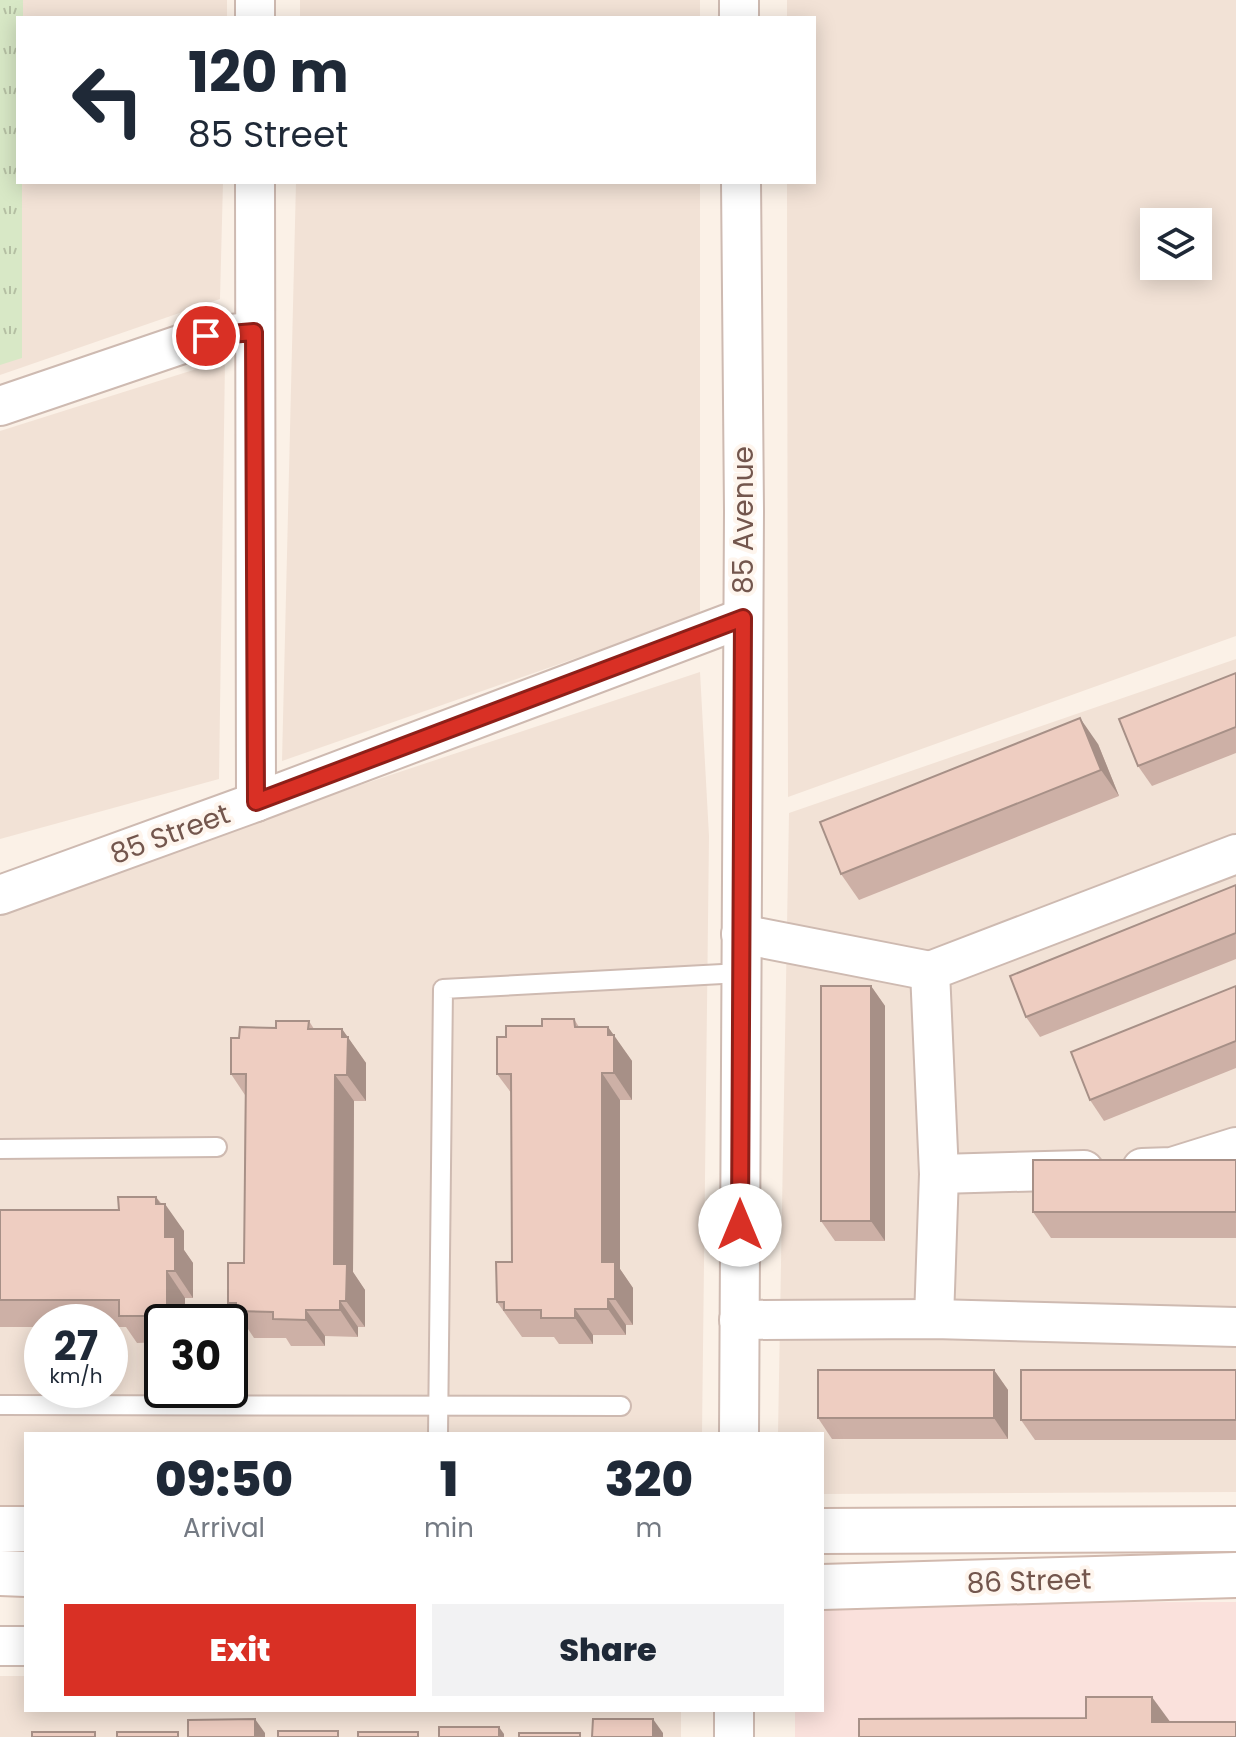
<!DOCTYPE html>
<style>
:root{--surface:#fff;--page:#f2f2f3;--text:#1f2937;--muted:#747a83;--accent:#d93025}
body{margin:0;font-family:Poppins,sans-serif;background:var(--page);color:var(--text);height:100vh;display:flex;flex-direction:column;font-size:30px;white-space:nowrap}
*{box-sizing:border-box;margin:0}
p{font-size:26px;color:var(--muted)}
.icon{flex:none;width:44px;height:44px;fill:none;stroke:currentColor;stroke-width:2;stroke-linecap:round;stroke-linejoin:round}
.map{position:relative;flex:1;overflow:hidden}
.drawer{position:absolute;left:24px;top:1432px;width:800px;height:280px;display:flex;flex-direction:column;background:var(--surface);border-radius:0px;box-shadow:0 4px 20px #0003}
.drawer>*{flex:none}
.top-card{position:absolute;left:16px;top:16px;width:800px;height:168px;border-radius:0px;box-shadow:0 4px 20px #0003;background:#fff;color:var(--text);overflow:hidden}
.buttons{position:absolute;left:1140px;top:208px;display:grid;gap:16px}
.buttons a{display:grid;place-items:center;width:72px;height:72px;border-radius:0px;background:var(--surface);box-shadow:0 4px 20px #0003;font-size:40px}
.speed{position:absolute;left:24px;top:1304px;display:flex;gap:16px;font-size:40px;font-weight:700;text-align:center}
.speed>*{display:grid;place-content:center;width:104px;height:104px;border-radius:50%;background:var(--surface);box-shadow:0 4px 20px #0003;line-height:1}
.speed small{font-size:20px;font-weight:400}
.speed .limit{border:4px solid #111;border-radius:12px;background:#fff;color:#111}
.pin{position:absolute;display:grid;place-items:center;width:68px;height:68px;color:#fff;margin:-34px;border:4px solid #fff;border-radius:50%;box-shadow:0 2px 8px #0007}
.me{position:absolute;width:88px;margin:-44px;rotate:0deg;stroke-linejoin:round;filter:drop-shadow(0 0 6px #0008)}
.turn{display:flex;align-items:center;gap:28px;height:168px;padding:0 40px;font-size:36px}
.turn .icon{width:104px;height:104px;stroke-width:2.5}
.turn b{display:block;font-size:56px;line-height:68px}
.eta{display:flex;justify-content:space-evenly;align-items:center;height:136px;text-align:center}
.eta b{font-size:48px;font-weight:800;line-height:56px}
.cta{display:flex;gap:16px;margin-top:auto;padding:16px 40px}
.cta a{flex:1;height:92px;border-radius:0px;background:var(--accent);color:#fff;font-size:32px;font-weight:800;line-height:92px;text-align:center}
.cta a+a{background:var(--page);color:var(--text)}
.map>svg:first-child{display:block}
</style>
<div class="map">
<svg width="1236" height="1737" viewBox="0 0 1236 1737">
<defs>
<pattern id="grass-tufts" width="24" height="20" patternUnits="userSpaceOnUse" patternTransform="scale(2)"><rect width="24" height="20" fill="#d8e8c6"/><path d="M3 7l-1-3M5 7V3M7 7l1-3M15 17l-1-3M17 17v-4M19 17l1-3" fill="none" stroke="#b4bfa3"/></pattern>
</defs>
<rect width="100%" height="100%" fill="#fbf1e7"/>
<g fill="#f2e2d6" fill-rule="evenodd">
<polygon points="0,0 227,0 227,18 18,18 18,182 223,182 220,299 0,375"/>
<rect x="300" y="0" width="400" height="18"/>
<path d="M787,0H1236V636L788,797L787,182H814V18H787ZM1198,222V266H1154V222Z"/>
<polygon points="296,182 700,182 700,615 282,761"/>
<polygon points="225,360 219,779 0,839 0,431"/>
<polygon points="1236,659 1236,1492 822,1494 822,1434 778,1434 789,813"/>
<path d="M700,672L709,836L702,1434H26V1507H0V905ZM42,1322H110V1390H42ZM162,1322H230V1390H162Z"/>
<polygon points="0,1676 26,1676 26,1710 681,1710 681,1737 0,1737"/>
</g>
<polygon fill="#fae1dc" points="1236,1602 1236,1737 795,1737 795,1710 822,1710 822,1603"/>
<polygon fill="url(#grass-tufts)" points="0,0 23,0 23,18 18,18 18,182 22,182 22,358 0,365"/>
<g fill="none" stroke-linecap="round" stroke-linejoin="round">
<defs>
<g id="service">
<polyline points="0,1149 217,1147"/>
<polyline points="0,1405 621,1406"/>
<polyline points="438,1434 443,989 741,973"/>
</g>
<g id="minor">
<polyline points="739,0 739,18"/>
<polyline points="255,18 255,0"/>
<polyline points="255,182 256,802"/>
<polyline points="0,406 206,336 254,332"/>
<polyline points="0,895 256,802 743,618"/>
<polyline points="741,934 930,971"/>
<polyline points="1142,1168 1172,1167 1236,1147"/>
<polyline points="939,1174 1084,1170"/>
<polyline points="934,1319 939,1174 930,971 1236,854"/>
<polyline points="739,1320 934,1319 1236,1327"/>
<polyline points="739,1434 744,511 741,182"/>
<polyline points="0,1646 26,1646"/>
<polyline points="734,1710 734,1737"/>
</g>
<g id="secondary">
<polyline points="0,1529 26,1529"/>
<polyline points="822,1531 1236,1529"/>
<polyline points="0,1573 26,1574"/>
<polyline points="822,1587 1236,1575"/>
</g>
</defs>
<use href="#service" stroke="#cebab1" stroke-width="22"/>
<use href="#minor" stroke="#cebab1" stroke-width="42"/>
<use href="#secondary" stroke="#d1b9ae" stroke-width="48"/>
<use href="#service" stroke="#fff" stroke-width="18"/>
<use href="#minor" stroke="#fff" stroke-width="38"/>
<use href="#secondary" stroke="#fff" stroke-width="44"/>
</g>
<g fill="#cdb0a6">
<polygon points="1236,673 1236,753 1152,786 1138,766"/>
<polygon points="1098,744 1119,796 859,900 841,874"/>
<polygon points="1236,885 1236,959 1040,1037 1026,1017"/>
<polygon points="871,986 885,1006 885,1241 835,1241 821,1221"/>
<polygon points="1236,986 1236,1068 1104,1121 1090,1100"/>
<polygon points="574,1019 579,1027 608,1027 632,1061 632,1100 620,1100 620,1269 633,1288 633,1325 626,1325 626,1335 593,1335 593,1344 559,1344 554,1337 522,1337 497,1302 512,1262 512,1094 497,1074 506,1037"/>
<polygon points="309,1021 314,1029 342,1029 366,1063 366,1101 354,1101 353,1272 365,1290 365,1327 358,1327 358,1337 325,1336 325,1346 291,1346 286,1338 254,1338 248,1329 246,1329 228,1303 244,1263 245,1095 231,1074 239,1038"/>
<polygon points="1236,1160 1236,1238 1051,1238 1033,1212"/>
<polygon points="156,1197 184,1231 184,1250 193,1263 193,1298 185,1298 185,1322 162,1322 162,1342 137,1343 126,1327 110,1327 110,1322 42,1322 42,1327 0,1327 0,1210 119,1210"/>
<polygon points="994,1370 1008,1390 1008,1439 832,1439 818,1418"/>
<polygon points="1236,1370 1236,1440 1035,1440 1021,1420"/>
</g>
<g fill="#a79087">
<polygon points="1080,718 1098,744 1119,796 1101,770"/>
<polygon points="871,986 885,1006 885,1241 871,1221"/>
<polygon points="608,1027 632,1061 632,1100 614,1073"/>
<polygon points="342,1029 366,1063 366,1101 347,1075"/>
<polygon points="602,1073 620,1100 620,1269 633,1288 633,1325 615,1299 602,1262"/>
<polygon points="335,1075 354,1101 353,1272 365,1290 365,1327 346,1301 334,1264"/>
<polygon points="156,1197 165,1211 165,1204 184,1231 184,1250 193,1263 193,1298 175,1271 156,1204"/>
<polygon points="167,1271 185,1298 185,1322 176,1322 167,1309"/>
<polygon points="608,1299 626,1325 626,1335 608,1309"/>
<polygon points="340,1301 358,1327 358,1337 340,1310"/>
<polygon points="159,1309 168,1322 163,1322 159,1316"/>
<polygon points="575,1309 593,1335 593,1344 575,1318"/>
<polygon points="306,1310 325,1336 325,1346 306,1320"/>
<polygon points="994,1370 1008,1390 1008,1439 994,1418"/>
<polygon points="1152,1697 1171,1723 1152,1722"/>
<polygon points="255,1719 265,1733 265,1737 255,1737"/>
<polygon points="653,1719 663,1733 663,1737 653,1737"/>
<polygon points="499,1727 504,1734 504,1737 499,1737"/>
</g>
<g fill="#eecdc1" stroke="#a79087" stroke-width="2">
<polygon points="1236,673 1236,727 1138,766 1119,719"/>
<polygon points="1080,718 1101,770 841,874 820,822"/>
<polygon points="1236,885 1236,933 1026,1017 1010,976"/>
<rect x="821" y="986" width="50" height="235"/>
<polygon points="1236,986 1236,1041 1090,1100 1071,1052"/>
<polygon points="542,1019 574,1019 575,1027 608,1027 608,1035 614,1035 614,1073 602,1073 602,1262 615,1262 615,1299 608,1299 608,1309 575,1309 575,1318 541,1318 541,1310 504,1310 504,1302 497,1302 496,1262 512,1262 511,1074 497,1074 497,1037 506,1037 506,1026 542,1026"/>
<polygon points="276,1021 309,1021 308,1029 342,1029 342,1037 348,1037 347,1075 335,1075 334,1264 347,1264 346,1301 340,1301 340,1310 306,1310 306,1320 273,1319 273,1312 236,1311 236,1303 228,1303 228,1263 244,1263 246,1074 231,1074 231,1038 239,1038 240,1027 276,1028"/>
<rect x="1033" y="1160" width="203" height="52"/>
<polygon points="118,1197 156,1197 156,1204 165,1204 165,1237 175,1237 175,1271 167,1271 167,1309 159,1309 159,1316 119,1316 119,1300 0,1300 0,1210 119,1210"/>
<rect x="818" y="1370" width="176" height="48"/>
<rect x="1021" y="1370" width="215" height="50"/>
<polygon points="1086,1697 1152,1697 1152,1722 1236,1722 1236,1737 859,1737 859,1719 1086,1718"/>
<polygon points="255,1719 255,1737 188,1737 188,1720"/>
<polygon points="593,1719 653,1719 653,1737 592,1737"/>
<rect x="439" y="1727" width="60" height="10"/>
<rect x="278" y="1731" width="60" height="6"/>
<rect x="32" y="1732" width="63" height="5"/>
<rect x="117" y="1732" width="61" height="5"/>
<rect x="358" y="1732" width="60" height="5"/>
<rect x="519" y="1733" width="61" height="4"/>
</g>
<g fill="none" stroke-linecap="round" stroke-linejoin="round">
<defs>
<polyline id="route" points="206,336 254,332 256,802 743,618 740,1225"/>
</defs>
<use href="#route" stroke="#8d1f18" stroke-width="20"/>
<use href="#route" stroke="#d93025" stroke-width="14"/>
</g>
<g text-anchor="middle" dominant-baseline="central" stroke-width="8" stroke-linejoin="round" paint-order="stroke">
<g font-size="28" fill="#73564d" stroke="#fef5ed">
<text transform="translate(743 520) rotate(-90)">85 Avenue</text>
<text transform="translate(170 834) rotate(-20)">85 Street</text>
<text transform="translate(1029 1581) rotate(-2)">86 Street</text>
</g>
</g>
</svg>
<div class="buttons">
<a><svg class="icon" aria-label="layers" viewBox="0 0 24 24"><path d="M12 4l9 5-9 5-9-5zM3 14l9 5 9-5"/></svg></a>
</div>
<div class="speed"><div>27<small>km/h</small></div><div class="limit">30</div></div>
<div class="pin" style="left:206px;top:336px;background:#d93025"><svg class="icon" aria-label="arrive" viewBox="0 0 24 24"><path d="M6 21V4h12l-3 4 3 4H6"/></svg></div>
<svg class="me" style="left:740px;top:1225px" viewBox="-20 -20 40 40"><circle r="19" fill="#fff"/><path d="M0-13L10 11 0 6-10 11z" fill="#d93025"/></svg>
<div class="top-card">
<div class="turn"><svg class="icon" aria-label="left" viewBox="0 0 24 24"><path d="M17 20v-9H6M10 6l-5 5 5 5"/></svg><div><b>120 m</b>85 Street</div></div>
</div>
<section class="drawer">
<div class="eta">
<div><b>09:50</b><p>Arrival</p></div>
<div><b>1</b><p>min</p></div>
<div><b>320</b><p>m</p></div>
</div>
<div class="cta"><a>Exit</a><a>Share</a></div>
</section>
</div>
